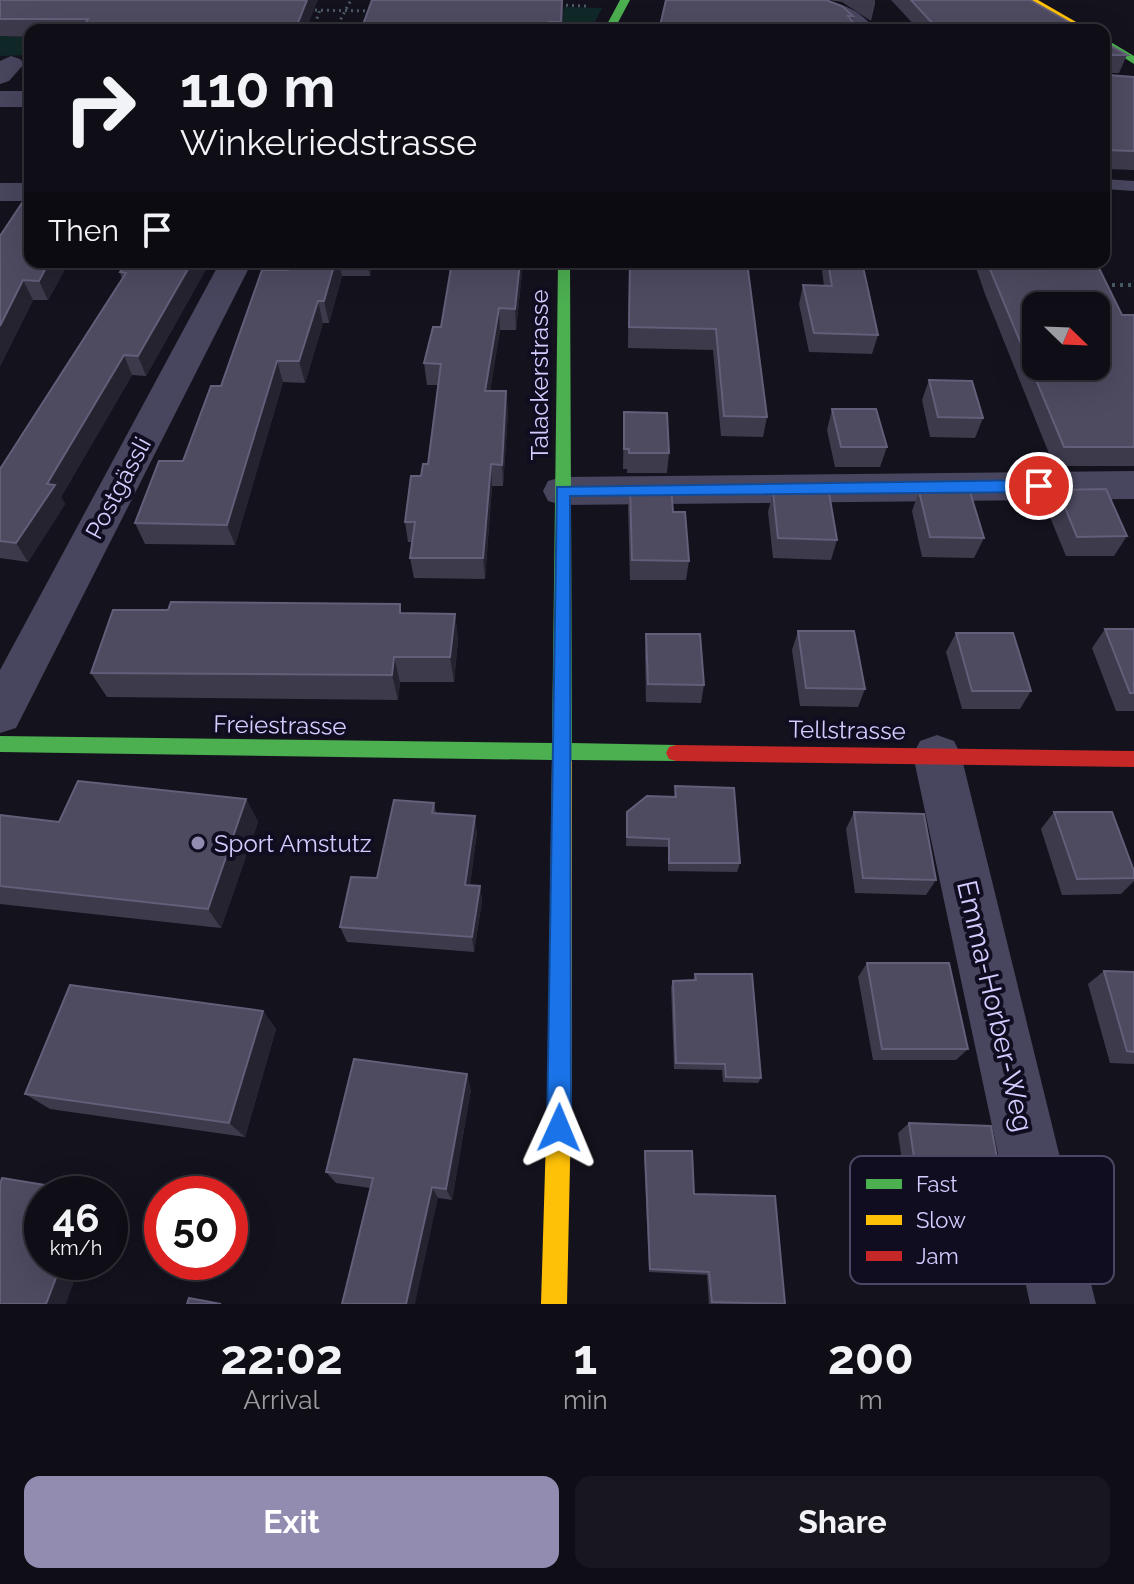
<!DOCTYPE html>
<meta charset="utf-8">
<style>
:root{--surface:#0f0e16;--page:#18171f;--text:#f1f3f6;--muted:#9b9ca1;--line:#2f2e35;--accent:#918cb0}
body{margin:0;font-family:Raleway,sans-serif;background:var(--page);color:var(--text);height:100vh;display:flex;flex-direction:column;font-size:30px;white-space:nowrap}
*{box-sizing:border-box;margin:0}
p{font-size:26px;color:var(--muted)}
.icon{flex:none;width:44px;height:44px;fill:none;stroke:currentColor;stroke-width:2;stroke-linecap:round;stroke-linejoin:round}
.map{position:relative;height:1304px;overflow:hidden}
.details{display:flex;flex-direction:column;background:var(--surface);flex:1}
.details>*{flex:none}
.hud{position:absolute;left:24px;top:24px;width:1086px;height:244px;border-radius:16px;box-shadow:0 8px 32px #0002,0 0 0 2px var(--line);background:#0f0e16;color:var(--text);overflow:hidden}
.needle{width:52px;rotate:113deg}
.fabs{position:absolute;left:1022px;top:292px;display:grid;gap:16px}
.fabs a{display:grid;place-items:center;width:88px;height:88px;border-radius:16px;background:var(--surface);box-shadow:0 8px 32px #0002,0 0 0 2px var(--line);font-size:40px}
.speed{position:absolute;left:24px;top:1176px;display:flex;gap:16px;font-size:40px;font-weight:700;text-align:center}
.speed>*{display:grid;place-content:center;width:104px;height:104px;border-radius:50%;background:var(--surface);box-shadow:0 8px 32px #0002,0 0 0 2px var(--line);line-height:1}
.speed small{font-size:20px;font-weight:400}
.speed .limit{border:12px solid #d22;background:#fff;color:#111}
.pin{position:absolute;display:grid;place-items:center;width:68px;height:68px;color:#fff;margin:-34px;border:4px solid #fff;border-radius:50%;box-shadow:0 2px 8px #0007}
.me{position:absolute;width:88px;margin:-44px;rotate:1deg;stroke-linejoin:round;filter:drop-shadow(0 0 6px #0008)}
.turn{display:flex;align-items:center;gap:28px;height:168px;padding:0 24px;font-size:36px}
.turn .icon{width:104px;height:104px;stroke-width:2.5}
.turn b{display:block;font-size:56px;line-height:68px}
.then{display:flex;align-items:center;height:76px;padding:0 24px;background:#0003;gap:16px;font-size:30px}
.eta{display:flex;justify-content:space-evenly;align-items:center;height:136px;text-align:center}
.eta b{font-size:48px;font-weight:700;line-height:56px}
.action{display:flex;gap:16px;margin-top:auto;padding:16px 24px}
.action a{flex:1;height:92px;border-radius:16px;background:var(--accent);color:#fff;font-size:32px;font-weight:700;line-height:92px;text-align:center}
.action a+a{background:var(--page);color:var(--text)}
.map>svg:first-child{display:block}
</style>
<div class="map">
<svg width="1134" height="1304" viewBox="0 0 1134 1304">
<rect width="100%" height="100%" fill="#14121d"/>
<g fill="#112829">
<polygon points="564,7 602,8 591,30 561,30"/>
<polygon points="0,36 30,37 30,55 0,56"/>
</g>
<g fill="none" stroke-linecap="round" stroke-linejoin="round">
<g stroke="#4a5968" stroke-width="3" stroke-dasharray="2 4" stroke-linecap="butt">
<polyline points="560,5 587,6"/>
<polyline points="309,10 371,11"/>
<polyline points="313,30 320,10"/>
<polyline points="335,30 351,0"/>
</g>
<polyline stroke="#4a5968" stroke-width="4" stroke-dasharray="3 5" stroke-linecap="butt" points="1104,285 1134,285"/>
<polygon fill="#48465e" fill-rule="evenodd" points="1104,179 1134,181 1134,191 1104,189"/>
<g fill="#48465e" fill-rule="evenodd">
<path d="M799,0C829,0 856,3 875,30H849L840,21L802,5Z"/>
<polygon points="11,56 20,59 24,64 9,81 0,84 0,61"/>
<rect x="0" y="91" width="30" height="16"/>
<rect x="0" y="183" width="30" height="18"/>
<polygon points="220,262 252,262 16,728 0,733 0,670"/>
<polygon points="1134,471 1134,499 562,505 548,501 543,491 548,481 562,477"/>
<polygon points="937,735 954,741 961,755 1096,1304 1030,1304 913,755 920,741"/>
</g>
<g fill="#4caf50" fill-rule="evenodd">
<polygon points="620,0 630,0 614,30 604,30"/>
<polygon points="1104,38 1134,56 1134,64 1104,45"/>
<polygon points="558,262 570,262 572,743 676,745 683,747 686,753 683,759 676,761 572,760 569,768 562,770 555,768 552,760 0,752 0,736 552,743"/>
</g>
<g fill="#ffc107" fill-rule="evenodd">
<polygon points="1026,0 1038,0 1090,30 1078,30"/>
<polygon points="562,754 569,756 572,762 572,1071 567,1304 541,1304 548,1071 552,762 555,756"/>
</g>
<polygon fill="#c62828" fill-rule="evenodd" points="676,745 1134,751 1134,767 676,761 669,759 666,753 669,747"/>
</g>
<g fill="#3d3a4c">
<polygon points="0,0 306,30 30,30 30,37 0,36"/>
<polygon points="563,0 562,30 361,30"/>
<polygon points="829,0 875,0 875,4 871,21 842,2"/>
<polygon points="891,0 1030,0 1083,30 919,30"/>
<polygon points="853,16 852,21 859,30 659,30"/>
<polygon points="1104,42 1127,55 1119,73 1109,73 1109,75 1134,77 1134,170 1104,169"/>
<polygon points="0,236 69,262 48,300 33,300 0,366"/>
<polygon points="126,262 210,262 146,376 132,375 61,497 65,504 28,562 0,558 0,469 122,279 120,272"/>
<polygon points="290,262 373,262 370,276 342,276 329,323 323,323 305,383 283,382 235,545 145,544 135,523 183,461 221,386 288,270"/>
<polygon points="448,262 523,262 516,330 500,330 490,391 506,391 508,412 503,486 492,486 485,579 414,578 410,558 412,542 408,542 405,522 421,476 428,464 438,385 427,385 424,363 441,327 450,274"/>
<polygon points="629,262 747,262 767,417 763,437 721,436 713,350 628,348"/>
<polygon points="821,262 862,262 878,335 872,354 809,352 799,304 803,285 824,286"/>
<polygon points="974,262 1096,262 1122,315 1134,315 1134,466 1054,466 985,294"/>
<polygon points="929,380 983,418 975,438 930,437 922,400"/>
<polygon points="832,409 887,447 880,467 835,467 827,430"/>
<polygon points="624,412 669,453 667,473 627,473 627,469 623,469"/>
<polygon points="630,487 673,512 689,561 686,580 630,580 628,507"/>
<polygon points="1058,490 1127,536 1114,556 1066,556 1047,510"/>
<polygon points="919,491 984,538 974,558 922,557 912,511"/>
<polygon points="773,492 837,540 831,560 773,558 768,512"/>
<polygon points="402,613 455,614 458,640 454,682 400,682 398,700 107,697 91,673"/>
<polygon points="1105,629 1134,629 1134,711 1116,711 1092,648"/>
<polygon points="798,631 865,689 858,707 800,706 792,650"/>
<polygon points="956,633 1031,691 1020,709 962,709 946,652"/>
<polygon points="646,634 704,685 701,703 646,702 645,653"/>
<polygon points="675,786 740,863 737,872 668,871 668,847 626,846 627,812 674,797"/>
<polygon points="246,799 258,822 221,928 0,904 0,815 59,822"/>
<polygon points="434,803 436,813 477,832 470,885 480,886 482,901 474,952 347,942 340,927"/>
<polygon points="854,812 936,880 926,895 855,893 846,829"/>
<polygon points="1054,812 1134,871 1134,881 1121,894 1062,895 1041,829"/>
<polygon points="867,963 968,1049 956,1060 873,1060 858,977"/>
<polygon points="1104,971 1134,972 1134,1064 1110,1063 1088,984"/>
<polygon points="695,974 761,1078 758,1083 723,1082 722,1070 674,1069 671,987 673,981 693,980"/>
<polygon points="263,1011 276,1029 245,1137 50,1109 25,1094"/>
<polygon points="471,1089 452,1200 336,1183 326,1172"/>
<polygon points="909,1123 1014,1249 999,1255 915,1252 898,1133"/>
<polygon points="645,1151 694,1194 785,1304 709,1304 707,1275 649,1272 644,1156"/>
</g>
<g fill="#262331">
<polygon points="307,0 318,0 306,30 295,30"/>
<polygon points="49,262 69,262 48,300 39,281"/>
<polygon points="192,262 210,262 146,376 138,356"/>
<polygon points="335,262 339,262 342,276 329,323 324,301"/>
<polygon points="367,262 373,262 370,276"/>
<polygon points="520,262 523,262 516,330 515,309"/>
<polygon points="23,280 33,300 0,366 0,326"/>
<polygon points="318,301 323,323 305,383 299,361"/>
<polygon points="499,308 500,330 487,412 485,391"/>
<polygon points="124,355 132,375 61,497 65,504 28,562 16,543 47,484"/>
<polygon points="277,361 283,382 235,545 227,525"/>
<polygon points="506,391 508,412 503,486 502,465"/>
<polygon points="491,464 492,486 485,579 483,558"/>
<polygon points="455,614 458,640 454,682 450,657"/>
<polygon points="394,657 400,682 398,700 392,675"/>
<polygon points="246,799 258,822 221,928 208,909"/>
<polygon points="475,816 477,832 468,900 465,885"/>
<polygon points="480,886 482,901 474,952 472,937"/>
<polygon points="263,1011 276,1029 245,1137 229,1123"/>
<polygon points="467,1074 471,1089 452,1200 446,1189"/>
<polygon points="432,1187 438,1198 415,1304 406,1304"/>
<polygon points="62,1262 81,1262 66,1304 46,1304"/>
</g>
<g fill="#4e4a60" stroke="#635e79" stroke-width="2" fill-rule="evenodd">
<polygon points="0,0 307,0 295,30 81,30 88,19 0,19"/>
<polygon points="372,0 562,0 561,22 549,22 548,30 361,30"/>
<polygon points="666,0 826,0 842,6 853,16 848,16 859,30 787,30 754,28 754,30 659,30"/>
<polygon points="911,0 1030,0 1083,30 944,30 943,24 933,24"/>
<polygon points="1104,42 1127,55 1109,55 1109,75 1134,77 1134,151 1104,150"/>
<polygon points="30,191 30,262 49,262 39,281 23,280 0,326 0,236"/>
<polygon points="126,262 192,262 138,356 124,355 47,484 55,485 16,543 0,541 0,469 126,273 120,272"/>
<polygon points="290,262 335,262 324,301 318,301 299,361 277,361 227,525 135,523 159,461 183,461 211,386 221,386 262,270 288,270"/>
<polygon points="452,262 520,262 515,309 499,308 485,391 506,391 502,465 491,464 483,558 410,558 415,522 405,522 411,476 421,476 423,464 428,464 441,364 424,363 433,327 441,327"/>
<polygon points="630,262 747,262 767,417 724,416 716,329 629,327"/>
<polygon points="828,262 862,262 878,335 814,333 803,285 832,286"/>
<path d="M987,262H1096L1122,315H1134V447H1064ZM1036,306H1096V366H1036Z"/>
<polygon points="929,380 972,381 983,418 938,417"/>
<polygon points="832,409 876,409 887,447 841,447"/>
<polygon points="624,412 667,413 669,453 629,453 629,449 624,449"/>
<polygon points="630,487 671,487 673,512 685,512 689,561 632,560"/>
<polygon points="1106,489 1127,536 1077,537 1058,490"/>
<polygon points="919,491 970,492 984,538 930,537"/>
<polygon points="773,492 829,493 837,540 778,538"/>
<polygon points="171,602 400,604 400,613 455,614 450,657 394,657 392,675 91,673 113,610 168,610"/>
<polygon points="1105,629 1134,629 1134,693 1130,693"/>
<polygon points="798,631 854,631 865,689 806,688"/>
<polygon points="956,633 1013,633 1031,691 972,691"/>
<polygon points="646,634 700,634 704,685 648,684"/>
<polygon points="78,781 246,799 208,909 0,886 0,815 59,822"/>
<polygon points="675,786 734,788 740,863 669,863 669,839 627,837 627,812 647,796 676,797"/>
<polygon points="394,800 434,803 432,813 475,816 465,885 480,886 472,937 340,927 351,877 377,878"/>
<polygon points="854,812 924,814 936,880 863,878"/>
<polygon points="1054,812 1112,812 1134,871 1134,878 1077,879"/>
<polygon points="867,963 949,963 968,1049 882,1049"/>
<polygon points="1104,971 1134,972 1134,1052 1127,1051"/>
<polygon points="695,974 752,974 761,1078 726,1077 725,1064 676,1063 673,981 696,980"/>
<polygon points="70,985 263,1011 229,1123 25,1094"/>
<polygon points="354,1059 467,1074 446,1189 432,1187 406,1304 342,1304 373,1178 326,1172"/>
<polygon points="909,1123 991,1126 1014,1249 927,1246"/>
<polygon points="645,1151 692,1151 694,1194 775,1196 785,1304 712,1302 709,1272 650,1269"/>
<polygon points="2,1178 88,1192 87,1194 42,1194 42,1262 62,1262 46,1304 0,1304 0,1184"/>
<polygon points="189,1298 221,1304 187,1304"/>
</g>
<polygon fill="#1a73e8" stroke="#114b97" stroke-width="2" points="1039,480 1047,486 1039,492 570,496 571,1128 567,1136 559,1140 550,1136 547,1128 557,487"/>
<circle fill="#918cb0" stroke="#110d21" stroke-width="3" cx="198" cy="843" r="8"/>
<g text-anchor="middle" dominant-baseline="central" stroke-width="8" stroke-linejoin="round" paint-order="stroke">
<g font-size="24" fill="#d4cdff" stroke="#110d21">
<text transform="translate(539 375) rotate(-90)">Talackerstrasse</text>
<text transform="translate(118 488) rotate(-62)">Postgässli</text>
<text transform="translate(280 725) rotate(1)">Freiestrasse</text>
<text transform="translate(847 730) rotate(1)">Tellstrasse</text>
</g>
<g font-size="24" fill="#d4cdff" stroke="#110d21" text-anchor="start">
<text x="214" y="843">Sport Amstutz</text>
</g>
<g font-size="28" fill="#d4cdff" stroke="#110d21">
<text transform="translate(995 1006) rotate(77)">Emma-Horber-Weg</text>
</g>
</g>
<rect x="850" y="1156" width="264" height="128" rx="12" fill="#110d21" stroke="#4c4764" stroke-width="2"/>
<rect x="866" y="1179" width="36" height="10" fill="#4caf50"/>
<rect x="866" y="1215" width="36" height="10" fill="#ffc107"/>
<rect x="866" y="1251" width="36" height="10" fill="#c62828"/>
<g font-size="22" fill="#d4cdff">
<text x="916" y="1192">Fast</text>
<text x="916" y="1228">Slow</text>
<text x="916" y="1264">Jam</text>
</g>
</svg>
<div class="fabs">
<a><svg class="needle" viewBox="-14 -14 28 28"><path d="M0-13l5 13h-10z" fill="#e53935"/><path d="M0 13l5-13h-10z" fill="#9b9ca1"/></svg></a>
</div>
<div class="speed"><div>46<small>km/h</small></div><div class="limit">50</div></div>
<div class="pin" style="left:1039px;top:486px;background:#d93025"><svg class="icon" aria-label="arrive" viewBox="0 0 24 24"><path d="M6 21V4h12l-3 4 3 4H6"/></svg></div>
<svg class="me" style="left:559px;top:1128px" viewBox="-20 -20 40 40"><path d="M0-17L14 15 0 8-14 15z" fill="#1a73e8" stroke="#fff" stroke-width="4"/></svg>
<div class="hud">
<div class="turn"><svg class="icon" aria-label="right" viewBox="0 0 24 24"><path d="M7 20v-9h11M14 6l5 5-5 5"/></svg><div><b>110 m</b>Winkelriedstrasse</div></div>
<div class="then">Then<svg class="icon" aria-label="arrive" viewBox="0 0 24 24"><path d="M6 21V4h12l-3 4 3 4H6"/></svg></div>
</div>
</div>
<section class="details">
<div class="eta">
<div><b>22:02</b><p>Arrival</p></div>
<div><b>1</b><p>min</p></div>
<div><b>200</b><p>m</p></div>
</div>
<div class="action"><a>Exit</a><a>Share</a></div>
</section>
